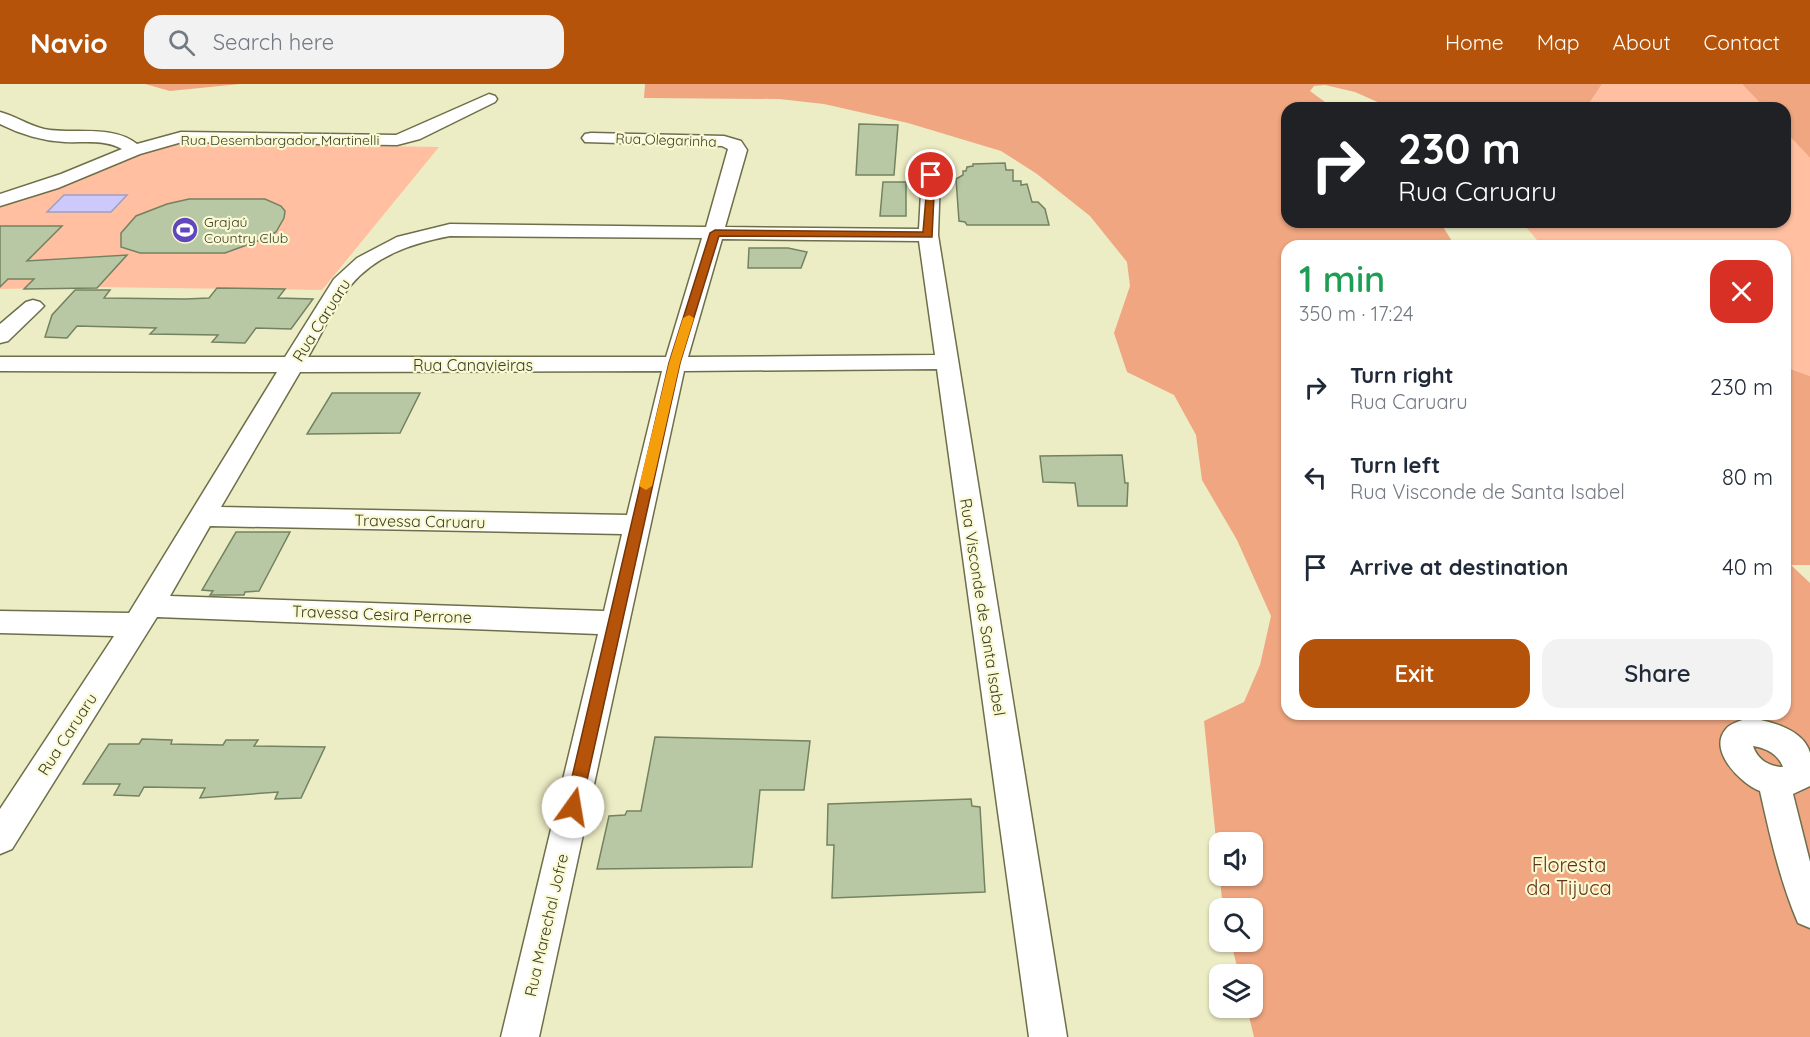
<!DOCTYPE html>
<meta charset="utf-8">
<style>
:root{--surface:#fff;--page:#f2f2f3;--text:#1f2937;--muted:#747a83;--accent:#b45309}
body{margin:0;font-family:Quicksand,sans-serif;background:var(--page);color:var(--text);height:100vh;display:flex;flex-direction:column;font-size:22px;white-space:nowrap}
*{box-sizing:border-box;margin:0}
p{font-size:20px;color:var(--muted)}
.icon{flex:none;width:33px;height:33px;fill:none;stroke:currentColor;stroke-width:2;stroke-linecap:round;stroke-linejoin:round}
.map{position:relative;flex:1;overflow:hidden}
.details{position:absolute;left:1281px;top:156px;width:510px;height:480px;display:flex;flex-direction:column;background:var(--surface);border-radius:18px;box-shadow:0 2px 4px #0004}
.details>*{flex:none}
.top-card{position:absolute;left:1281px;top:18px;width:510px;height:126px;border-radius:18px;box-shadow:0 2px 4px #0004;background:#202124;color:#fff;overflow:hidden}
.fabs{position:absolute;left:1209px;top:748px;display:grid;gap:12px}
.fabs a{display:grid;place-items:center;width:54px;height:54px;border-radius:12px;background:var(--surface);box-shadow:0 2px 4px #0004;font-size:30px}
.pin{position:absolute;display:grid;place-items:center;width:51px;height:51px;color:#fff;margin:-26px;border:3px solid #fff;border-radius:50%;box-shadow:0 2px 6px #0007}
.me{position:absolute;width:66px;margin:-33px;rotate:13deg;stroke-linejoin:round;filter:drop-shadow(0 0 4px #0008)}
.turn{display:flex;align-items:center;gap:21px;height:126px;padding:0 18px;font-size:27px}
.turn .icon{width:78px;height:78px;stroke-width:2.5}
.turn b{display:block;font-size:42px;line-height:51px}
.round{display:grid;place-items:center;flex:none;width:63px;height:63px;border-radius:18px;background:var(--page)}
.summary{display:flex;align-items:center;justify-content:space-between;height:102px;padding:0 18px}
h1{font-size:36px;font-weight:600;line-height:45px;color:#1e9e55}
.cta{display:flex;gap:12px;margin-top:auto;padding:12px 18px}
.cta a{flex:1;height:69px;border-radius:18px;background:var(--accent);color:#fff;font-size:24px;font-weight:600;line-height:69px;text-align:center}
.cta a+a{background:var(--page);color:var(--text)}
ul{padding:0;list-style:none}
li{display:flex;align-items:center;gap:18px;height:90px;padding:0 18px}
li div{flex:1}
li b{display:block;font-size:22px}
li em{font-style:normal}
header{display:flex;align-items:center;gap:36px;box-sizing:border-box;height:84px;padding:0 30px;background:var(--accent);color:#fff}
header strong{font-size:28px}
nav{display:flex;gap:33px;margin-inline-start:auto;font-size:21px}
.search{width:420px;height:54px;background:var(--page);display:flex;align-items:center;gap:15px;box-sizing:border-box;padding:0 21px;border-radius:18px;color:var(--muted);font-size:22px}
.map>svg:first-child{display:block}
</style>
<header>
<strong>Navio</strong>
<div class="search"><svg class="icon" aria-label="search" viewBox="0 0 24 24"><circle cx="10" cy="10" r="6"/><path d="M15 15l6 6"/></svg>Search here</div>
<nav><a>Home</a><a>Map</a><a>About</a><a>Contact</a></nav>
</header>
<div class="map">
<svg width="1810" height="953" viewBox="0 0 1810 953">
<rect width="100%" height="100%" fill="#ededc5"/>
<g fill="#ffbfa0">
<polygon points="1602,0 1742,0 1765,24 1586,24"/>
<polygon points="1785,47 1810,74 1810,292 1785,283 1785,162 1542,162 1522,138 1785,138"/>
<polygon points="185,59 439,63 322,206 94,203 0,205 0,122 53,104 151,65"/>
</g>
<g fill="#efa681" fill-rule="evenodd">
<polygon points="145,0 240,0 170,7"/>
<path d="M645,0H1602L1586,24H1391L1355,8L1325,1L1314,2L1310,7L1333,24H1287V138H1440L1455,162H1287V630H1785V283L1810,292V481H1791L1810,499V953H1254L1247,924H1252V891H1239L1231,858H1252V825H1223L1204,637L1244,618L1260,581L1271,532L1237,456L1202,396L1196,351L1174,311L1127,288L1114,249L1130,202L1127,178L1090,132L1037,90L1001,67L908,39L824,20L779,15L644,14ZM1220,759H1252V792H1220Z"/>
<polygon points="1742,0 1810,0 1810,74 1785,47 1785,24 1765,24"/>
</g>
<polygon fill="#cdcafb" stroke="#a19fbd" stroke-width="1.5" points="64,111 127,111 111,128 47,128"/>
<g fill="#b8c8a4" stroke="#738260" stroke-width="1.5">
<polygon points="859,40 898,41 894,91 856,91"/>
<polygon points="1005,79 1006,86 1013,86 1013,97 1021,97 1021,101 1027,100 1032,118 1038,118 1045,125 1049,141 967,141 965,138 959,137 956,95 963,91 963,87 966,87 967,83 973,82 973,80"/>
<polygon points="883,98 906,98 906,132 880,132"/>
<polygon points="189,115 265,115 281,122 285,127 284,134 276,148 266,154 225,169 140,169 121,163 121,149 136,132 167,120"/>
<polygon points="0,142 62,142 27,177 127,171 97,204 24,205 34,195 8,195 0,203"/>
<polygon points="749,164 788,164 807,168 801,184 748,184"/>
<polygon points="217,204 285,205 278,214 313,215 291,245 256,244 245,259 212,258 218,251 150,250 156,244 77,242 67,254 45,253 52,231 75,206 110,206 104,214 185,215 209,214"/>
<polygon points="332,309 420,309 400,349 307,350"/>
<polygon points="1122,371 1125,399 1128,399 1127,422 1078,422 1075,399 1043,398 1040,372"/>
<polygon points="236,448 290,448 259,507 245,508 244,511 210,511 213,507 202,506"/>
<polygon points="655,653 810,657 804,706 760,706 752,783 597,785 609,732 625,731 627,727 641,727"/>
<polygon points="142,655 172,656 171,660 223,661 226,656 258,656 254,662 325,663 301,714 275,715 278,708 200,714 205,704 144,703 139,712 114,711 120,700 83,700 109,660 139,660"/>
<polygon points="971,715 972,722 980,723 985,808 832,814 834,761 827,761 828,720"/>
</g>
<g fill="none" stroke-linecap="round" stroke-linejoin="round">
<defs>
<g id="street">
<path d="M489,10L495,12L497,15L495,18L420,55L397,61L182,58L140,70L58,104L0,122V110L61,90L122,65C104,55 84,59 65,58C43,57 20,50 0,40V28C15,32 28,41 44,45C74,51 111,40 137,60L181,48L396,51Z"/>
<path d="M591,49L724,52L741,57L747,66L725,143L919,145L922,91L925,87H937L940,91L938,151L1067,953H1029L937,285L684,287L539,953H501L598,550L157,533L12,765L0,770V725L114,552L0,549V527L129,529L277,288L0,287V273H285L334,195L357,174L397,153L450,140L706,143L728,65L722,62L585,58L582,54L585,50ZM450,152L702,154L666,273H308C322,250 334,221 351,201C376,171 413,159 450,152ZM722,155L919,157L935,271L688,273ZM662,287L627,431L221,423L300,288ZM210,442L622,450L604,527L170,512Z"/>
<polygon points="33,216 40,218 44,222 40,226 8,257 0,259 0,240 26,218"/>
<path d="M1747,634C1768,636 1804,645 1810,669C1810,679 1810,692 1810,702L1793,710L1810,778V844L1798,839C1780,797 1770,752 1760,707C1741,700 1707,666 1726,645C1730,639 1741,637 1747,634ZM1753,662C1766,664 1778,670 1783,683C1769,683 1757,675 1753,662Z"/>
</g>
</defs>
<use href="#street" stroke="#6e6e4a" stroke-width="3"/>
<use href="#street" fill="#fff" fill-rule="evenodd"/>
</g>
<polygon fill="#b45309" stroke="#753606" stroke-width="1.5" points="928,89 935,91 932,153 719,152 680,279 581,723 579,728 573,730 567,728 565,723 669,279 710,149 715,146 923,148"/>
<polygon fill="#f59e0b" points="689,231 694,234 680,279 652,402 646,406 639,402 669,279 683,234"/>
<defs>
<symbol id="stadium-disc" viewBox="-11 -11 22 22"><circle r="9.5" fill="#6047c0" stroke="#fafad2"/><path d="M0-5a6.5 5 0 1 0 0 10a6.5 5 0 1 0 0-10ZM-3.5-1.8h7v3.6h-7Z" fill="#fff"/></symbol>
</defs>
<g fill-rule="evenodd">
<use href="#stadium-disc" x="170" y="131" width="30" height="30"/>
</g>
<g text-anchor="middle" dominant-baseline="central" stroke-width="4.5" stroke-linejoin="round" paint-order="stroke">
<g font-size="14" fill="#3b3b2b" stroke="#fafad2">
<text x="280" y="56">Rua Desembargador Martinelli</text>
<text transform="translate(666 56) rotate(2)">Rua Olegarinha</text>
</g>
<g font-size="14" fill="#3b3b2b" stroke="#fafad2" text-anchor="start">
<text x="204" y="138">Grajaú<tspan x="204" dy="16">Country Club</tspan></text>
</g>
<g font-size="16" fill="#3b3b2b" stroke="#fafad2">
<text transform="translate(321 236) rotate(-58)">Rua Caruaru</text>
<text x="473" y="281">Rua Canavieiras</text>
<text transform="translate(420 437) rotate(1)">Travessa Caruaru</text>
<text transform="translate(983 523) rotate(81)">Rua Visconde de Santa Isabel</text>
<text transform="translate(382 530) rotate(2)">Travessa Cesira Perrone</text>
<text transform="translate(67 650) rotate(-57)">Rua Caruaru</text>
<text transform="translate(546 841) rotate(-77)">Rua Marechal Jofre</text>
</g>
<g font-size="20" fill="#65341b" stroke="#fafad2">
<text x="1569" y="780">Floresta<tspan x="1569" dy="23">da Tijuca</tspan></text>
</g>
</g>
</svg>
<div class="fabs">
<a><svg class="icon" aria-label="sound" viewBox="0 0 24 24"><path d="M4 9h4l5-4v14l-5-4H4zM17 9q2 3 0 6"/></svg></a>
<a><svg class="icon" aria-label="search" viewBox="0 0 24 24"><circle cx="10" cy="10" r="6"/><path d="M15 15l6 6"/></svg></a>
<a><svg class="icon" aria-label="layers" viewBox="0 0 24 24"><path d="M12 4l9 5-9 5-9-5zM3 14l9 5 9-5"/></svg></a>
</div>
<div class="pin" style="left:931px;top:91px;background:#d93025"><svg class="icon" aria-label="arrive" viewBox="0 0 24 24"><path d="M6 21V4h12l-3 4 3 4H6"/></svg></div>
<svg class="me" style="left:573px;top:723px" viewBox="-20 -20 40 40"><circle r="19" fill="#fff"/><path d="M0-13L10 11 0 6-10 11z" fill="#b45309"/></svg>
<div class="top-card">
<div class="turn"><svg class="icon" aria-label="right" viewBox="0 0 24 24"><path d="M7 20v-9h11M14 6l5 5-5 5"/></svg><div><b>230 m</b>Rua Caruaru</div></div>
</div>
<section class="details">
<div class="summary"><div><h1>1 min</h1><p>350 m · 17:24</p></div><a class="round" style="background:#d93025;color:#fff"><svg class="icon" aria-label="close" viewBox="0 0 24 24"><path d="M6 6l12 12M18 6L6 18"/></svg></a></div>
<ul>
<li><svg class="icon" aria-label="right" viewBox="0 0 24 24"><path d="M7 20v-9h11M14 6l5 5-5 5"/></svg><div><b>Turn right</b><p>Rua Caruaru</p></div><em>230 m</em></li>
<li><svg class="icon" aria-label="left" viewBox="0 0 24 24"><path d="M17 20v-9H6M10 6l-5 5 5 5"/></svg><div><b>Turn left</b><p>Rua Visconde de Santa Isabel</p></div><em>80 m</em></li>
<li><svg class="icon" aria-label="arrive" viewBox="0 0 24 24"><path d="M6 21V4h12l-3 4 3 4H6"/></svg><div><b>Arrive at destination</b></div><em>40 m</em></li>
</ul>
<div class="cta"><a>Exit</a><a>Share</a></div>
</section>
</div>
